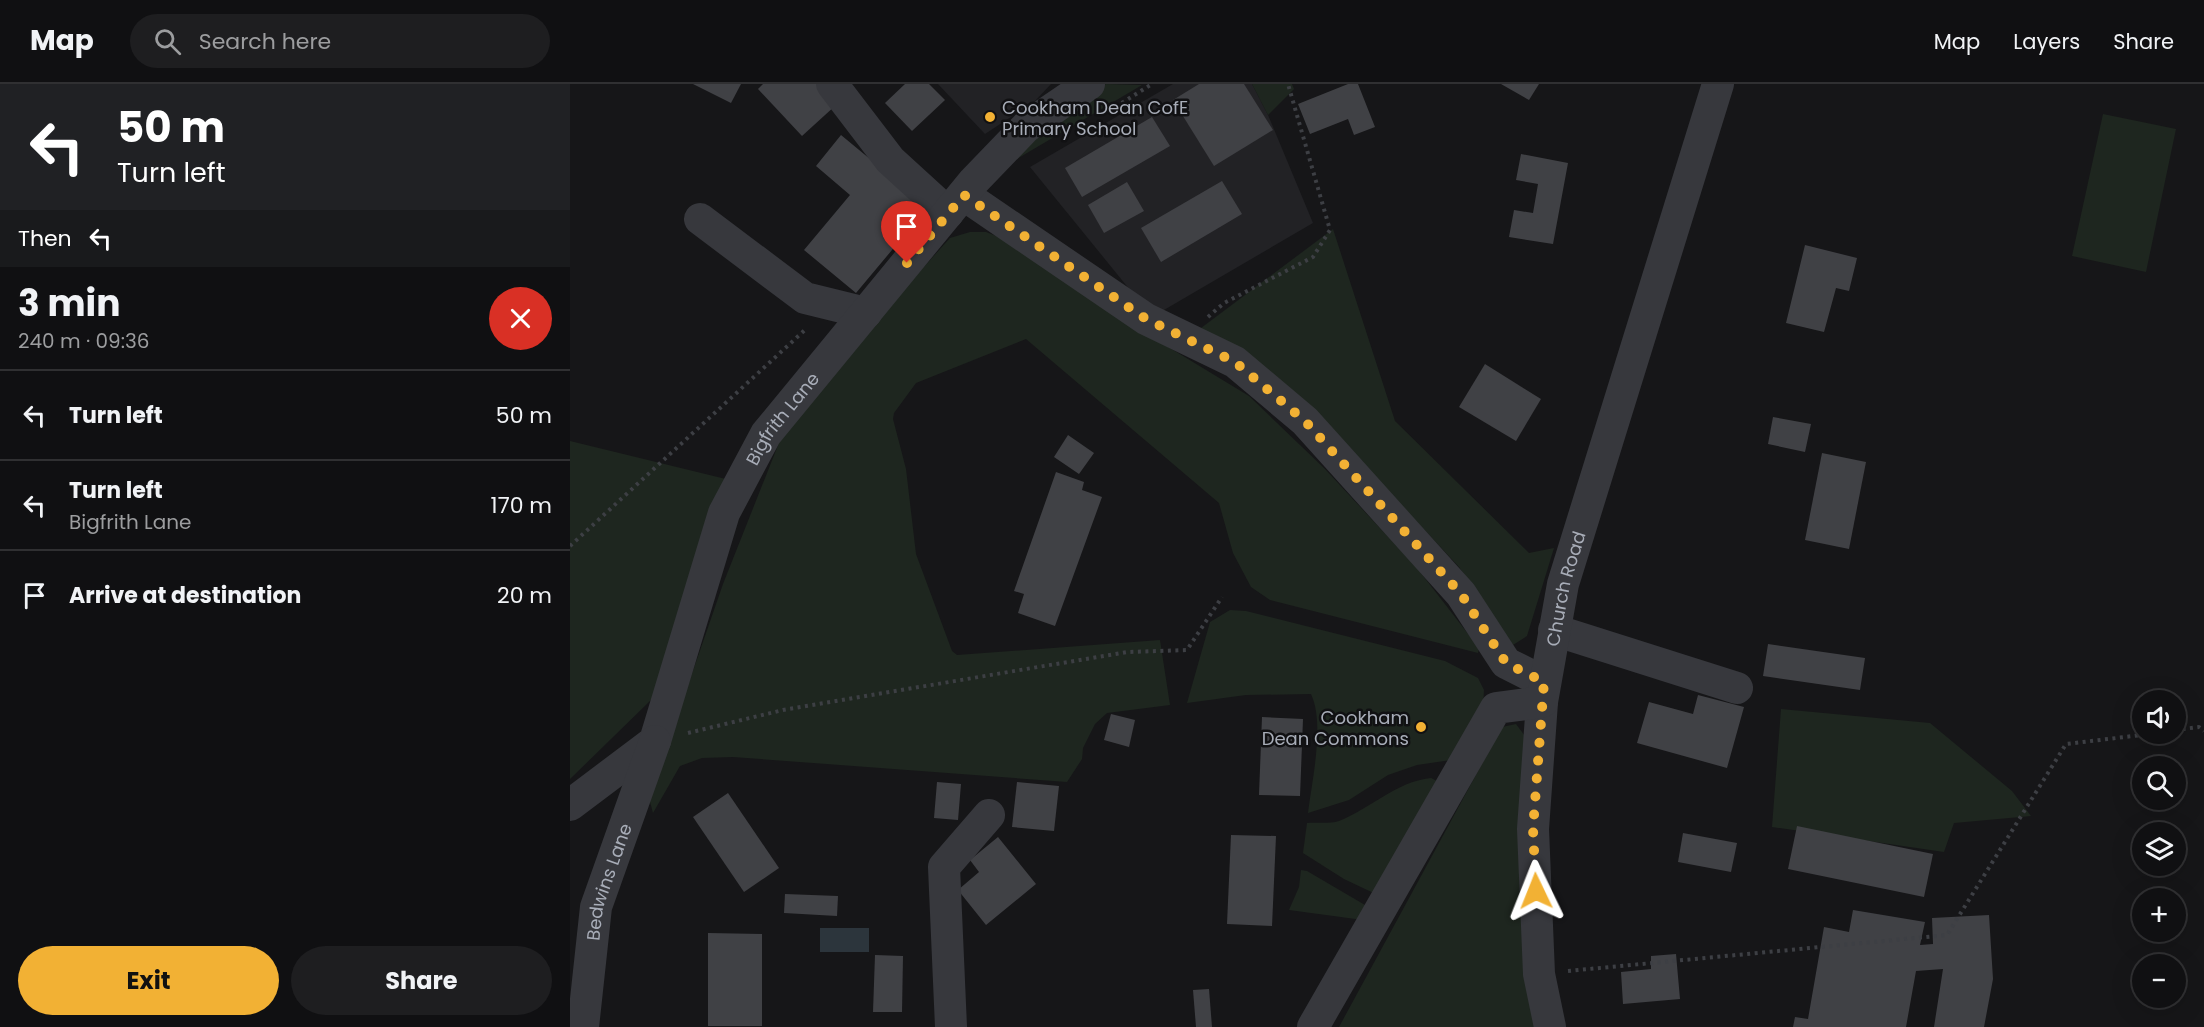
<!DOCTYPE html>
<meta charset="utf-8">
<style>
:root{--surface:#101012;--page:#1e1e20;--text:#f1f3f6;--muted:#9c9d9f;--line:#303032;--accent:#f2b134}
body{margin:0;font-family:Poppins,sans-serif;background:var(--page);color:var(--text);height:100vh;display:flex;flex-direction:column;font-size:22px;white-space:nowrap}
*{box-sizing:border-box;margin:0}
p{font-size:20px;color:var(--muted)}
.icon{flex:none;width:33px;height:33px;fill:none;stroke:currentColor;stroke-width:2;stroke-linecap:round;stroke-linejoin:round}
.map{position:relative;flex:1;overflow:hidden}
.side{display:flex;flex-direction:column;background:var(--surface);width:570px}
.side>*{flex:none}
.hud{background:#202124;color:#fff;overflow:hidden}
.tools{position:absolute;left:1562px;top:606px;display:grid;gap:12px}
.tools a{display:grid;place-items:center;width:54px;height:54px;border-radius:50%;background:var(--surface);box-shadow:0 6px 24px #0002,0 0 0 2px var(--line);font-size:30px}
.pin{position:absolute;display:grid;place-items:center;width:51px;height:51px;color:#fff;margin:-62px -26px;border-radius:50% 50% 50% 0;rotate:-45deg;box-shadow:0 0 6px #0007}
.pin .icon{rotate:45deg}
.me{position:absolute;width:66px;margin:-33px;rotate:358deg;stroke-linejoin:round;filter:drop-shadow(0 0 4px #0008)}
.turn{display:flex;align-items:center;gap:21px;height:126px;padding:0 18px;font-size:27px}
.turn .icon{width:78px;height:78px;stroke-width:2.5}
.turn b{display:block;font-size:42px;line-height:51px}
.then{display:flex;align-items:center;height:57px;padding:0 18px;background:#0003;gap:12px;font-size:22px}
.round{display:grid;place-items:center;flex:none;width:63px;height:63px;border-radius:32px;background:var(--page)}
.overview{display:flex;align-items:center;justify-content:space-between;height:102px;padding:0 18px}
h1{font-size:36px;font-weight:700;line-height:45px}
.button{display:flex;gap:12px;margin-top:auto;padding:12px 18px}
.button a{flex:1;height:69px;border-radius:36px;background:var(--accent);color:#111;font-size:24px;font-weight:700;line-height:69px;text-align:center}
.button a+a{background:var(--page);color:var(--text)}
ul{padding:0;list-style:none}
li{display:flex;align-items:center;gap:18px;height:90px;padding:0 18px;border-top:2px solid var(--line)}
li div{flex:1}
li b{display:block;font-size:22px}
li em{font-style:normal}
header{display:flex;align-items:center;gap:36px;box-sizing:border-box;height:84px;padding:0 30px;background:var(--surface);border-bottom:2px solid var(--line)}
header strong{font-size:28px}
nav{display:flex;gap:33px;margin-inline-start:auto;font-size:21px}
.search{width:420px;height:54px;background:var(--page);display:flex;align-items:center;gap:15px;box-sizing:border-box;padding:0 21px;border-radius:33px;color:var(--muted);font-size:22px}
main{display:flex;flex:1;min-height:0}
.map>svg:first-child{display:block}
</style>
<header>
<strong>Map</strong>
<div class="search"><svg class="icon" aria-label="search" viewBox="0 0 24 24"><circle cx="10" cy="10" r="6"/><path d="M15 15l6 6"/></svg>Search here</div>
<nav><a>Map</a><a>Layers</a><a>Share</a></nav>
</header>
<main>
<section class="side">
<div class="hud">
<div class="turn"><svg class="icon" aria-label="left" viewBox="0 0 24 24"><path d="M17 20v-9H6M10 6l-5 5 5 5"/></svg><div><b>50 m</b>Turn left</div></div>
<div class="then">Then<svg class="icon" aria-label="left" viewBox="0 0 24 24"><path d="M17 20v-9H6M10 6l-5 5 5 5"/></svg></div>
</div>
<div class="overview"><div><h1>3 min</h1><p>240 m · 09:36</p></div><a class="round" style="background:#d93025;color:#fff"><svg class="icon" aria-label="close" viewBox="0 0 24 24"><path d="M6 6l12 12M18 6L6 18"/></svg></a></div>
<ul>
<li><svg class="icon" aria-label="left" viewBox="0 0 24 24"><path d="M17 20v-9H6M10 6l-5 5 5 5"/></svg><div><b>Turn left</b></div><em>50 m</em></li>
<li><svg class="icon" aria-label="left" viewBox="0 0 24 24"><path d="M17 20v-9H6M10 6l-5 5 5 5"/></svg><div><b>Turn left</b><p>Bigfrith Lane</p></div><em>170 m</em></li>
<li><svg class="icon" aria-label="arrive" viewBox="0 0 24 24"><path d="M6 21V4h12l-3 4 3 4H6"/></svg><div><b>Arrive at destination</b></div><em>20 m</em></li>
</ul>
<div class="button"><a>Exit</a><a>Share</a></div>
</section>
<div class="map">
<svg width="1634" height="943" viewBox="0 0 1634 943">
<rect width="100%" height="100%" fill="#161618"/>
<g fill="#222225">
<polygon points="368,0 481,0 465,17 415,50"/>
<polygon points="603,0 682,0 698,31 743,139 582,233 460,83"/>
</g>
<g fill="#1e261f">
<polygon points="536,0 572,1 423,89 522,9"/>
<polygon points="682,0 722,0 724,5 698,31"/>
<polygon points="1533,30 1606,45 1576,188 1502,172"/>
<polygon points="763,145 825,337 959,469 984,464 957,552 943,561 889,483 768,353 698,286 631,244"/>
<polygon points="400,148 416,148 450,161 552,235 679,312 755,385 847,484 909,564 908,569 700,516 681,503 663,469 649,419 456,255 346,299 324,329 323,335 336,385 346,470 382,567 387,571 590,556 600,621 537,629 525,640 513,664 512,675 497,698 163,673 132,674 110,682 83,729 79,714 153,500 220,331 380,154"/>
<polygon points="0,357 164,397 83,614 0,695"/>
<path d="M660,526L676,527L875,577L908,594L914,606L913,623L881,676L847,681L818,691L779,716L738,729C742,696 755,640 741,610L676,611L617,619L640,538Z"/>
<polygon points="1211,625 1360,639 1442,707 1461,732 1384,739 1374,768 1202,743"/>
<polygon points="946,640 955,652 952,861 965,943 769,943 932,643"/>
<path d="M861,694L873,700L812,813L774,795L733,769L737,739C747,738 760,740 769,737C802,724 825,698 861,694Z"/>
<polygon points="731,786 737,787 795,821 793,836 719,826 729,803"/>
</g>
<rect fill="#2c353c" x="250" y="844" width="49" height="24"/>
<g fill="#404145">
<polygon points="123,0 171,0 161,19"/>
<polygon points="193,0 246,0 266,21 232,52 188,5"/>
<polygon points="335,0 359,0 375,16 342,47 315,19"/>
<polygon points="629,0 674,0 703,46 644,82 603,16"/>
<polygon points="778,0 788,0 805,43 784,51 778,35 740,50 728,20"/>
<polygon points="931,0 969,0 959,16"/>
<polygon points="582,33 600,62 512,113 495,84"/>
<polygon points="271,51 358,123 286,209 234,166 280,111 246,82"/>
<polygon points="951,70 998,79 983,160 939,153 944,126 963,129 968,100 946,96"/>
<polygon points="652,97 672,130 591,178 571,144"/>
<polygon points="557,98 574,127 534,149 518,121"/>
<polygon points="1235,161 1287,174 1279,207 1266,204 1254,248 1216,239"/>
<polygon points="915,280 971,315 946,357 889,323"/>
<polygon points="1203,333 1241,340 1235,368 1198,360"/>
<polygon points="498,351 524,369 509,390 484,373"/>
<polygon points="1252,369 1296,378 1279,465 1235,456"/>
<polygon points="486,388 514,398 512,406 532,413 485,542 448,529 454,510 444,507"/>
<polygon points="1198,560 1295,574 1290,606 1193,592"/>
<polygon points="1128,611 1174,623 1157,684 1067,659 1079,618 1123,630"/>
<polygon points="541,630 565,636 559,663 534,656"/>
<polygon points="692,633 733,635 730,712 689,711"/>
<polygon points="367,698 391,700 388,736 364,734"/>
<polygon points="447,698 489,702 484,747 442,743"/>
<polygon points="158,709 209,784 174,808 123,733"/>
<polygon points="1227,742 1363,770 1354,813 1218,785"/>
<polygon points="1113,749 1167,759 1161,788 1108,778"/>
<polygon points="661,751 706,752 702,842 657,840"/>
<polygon points="428,753 466,800 416,841 388,806 409,788 400,776"/>
<polygon points="215,810 268,812 267,832 214,829"/>
<polygon points="1283,826 1355,838 1350,861 1363,860 1362,834 1419,831 1423,895 1414,943 1364,943 1373,885 1346,887 1336,943 1223,943 1225,933 1238,935 1254,843 1279,848"/>
<polygon points="138,849 192,850 192,942 138,942"/>
<polygon points="1106,870 1110,915 1053,920 1051,888 1081,885 1081,872"/>
<polygon points="305,871 333,872 332,928 303,928"/>
<polygon points="639,905 642,943 626,943 623,906"/>
</g>
<g fill="none" stroke-linecap="round" stroke-linejoin="round">
<g stroke="#3d3f44" stroke-width="4" stroke-dasharray="3 4.5" stroke-linecap="butt">
<polyline points="539,27 582,0"/>
<polyline points="638,233 654,219 743,173 760,146 718,0"/>
<polyline points="0,462 236,245"/>
<polyline points="1605,646 1629,643 1634,647"/>
<polyline points="118,649 213,626 557,568 617,566 652,513"/>
<polyline points="998,887 1377,851 1496,660 1580,650"/>
</g>
<g stroke="#37383d" stroke-width="32">
<polyline points="262,0 320,76 378,129"/>
<polyline points="394,111 576,235 665,278 735,337 891,510 936,579 974,598"/>
<polyline points="130,135 235,214 296,229"/>
<polyline points="984,546 1167,604"/>
<polyline points="972,618 963,745 969,890 980,943"/>
<path id="s1" d="M0,721L85,657L154,429L196,350L404,97L456,43L519,0"/>
<path id="s2" d="M13,943L26,823L85,657"/>
<polyline points="381,943 374,783 419,731"/>
<path id="s3" d="M743,943L926,624L972,618L993,500L1148,0"/>
</g>
</g>
<g fill="none" stroke-linecap="round" stroke-linejoin="round">
<polyline stroke="#f2b134" stroke-width="10" stroke-dasharray="0 18" points="337,179 394,111 576,235 665,278 735,337 891,510 936,579 974,598 963,745 966,807"/>
</g>
<g fill="#f2b134" stroke="#111113" stroke-width="2">
<circle cx="420" cy="33" r="6"/>
<circle cx="851" cy="643" r="6"/>
</g>
<g text-anchor="middle" dominant-baseline="central" stroke-width="5" stroke-linejoin="round" paint-order="stroke">
<g font-size="18" fill="#a8adb8" stroke="#111113" text-anchor="start">
<text x="432" y="23">Cookham Dean CofE<tspan x="432" dy="21">Primary School</tspan></text>
<text x="839" y="633" text-anchor="end">Cookham<tspan x="839" dy="21">Dean Commons</tspan></text>
</g>
<g font-size="18" fill="#a8adb8" stroke="#111113">
<text stroke="none"><textPath href="#s1" startOffset="456">Bigfrith Lane</textPath></text>
<text stroke="none"><textPath href="#s3" startOffset="530">Church Road</textPath></text>
<text stroke="none"><textPath href="#s2" startOffset="148">Bedwins Lane</textPath></text>
</g>
</g>
</svg>
<div class="tools">
<a><svg class="icon" aria-label="sound" viewBox="0 0 24 24"><path d="M4 9h4l5-4v14l-5-4H4zM17 9q2 3 0 6"/></svg></a>
<a><svg class="icon" aria-label="search" viewBox="0 0 24 24"><circle cx="10" cy="10" r="6"/><path d="M15 15l6 6"/></svg></a>
<a><svg class="icon" aria-label="layers" viewBox="0 0 24 24"><path d="M12 4l9 5-9 5-9-5zM3 14l9 5 9-5"/></svg></a>
<a>+</a>
<a>−</a>
</div>
<div class="pin" style="left:337px;top:179px;background:#d93025"><svg class="icon" aria-label="arrive" viewBox="0 0 24 24"><path d="M6 21V4h12l-3 4 3 4H6"/></svg></div>
<svg class="me" style="left:966px;top:807px" viewBox="-20 -20 40 40"><path d="M0-17L14 15 0 8-14 15z" fill="#f2b134" stroke="#fff" stroke-width="4"/></svg>
</div>
</main>
